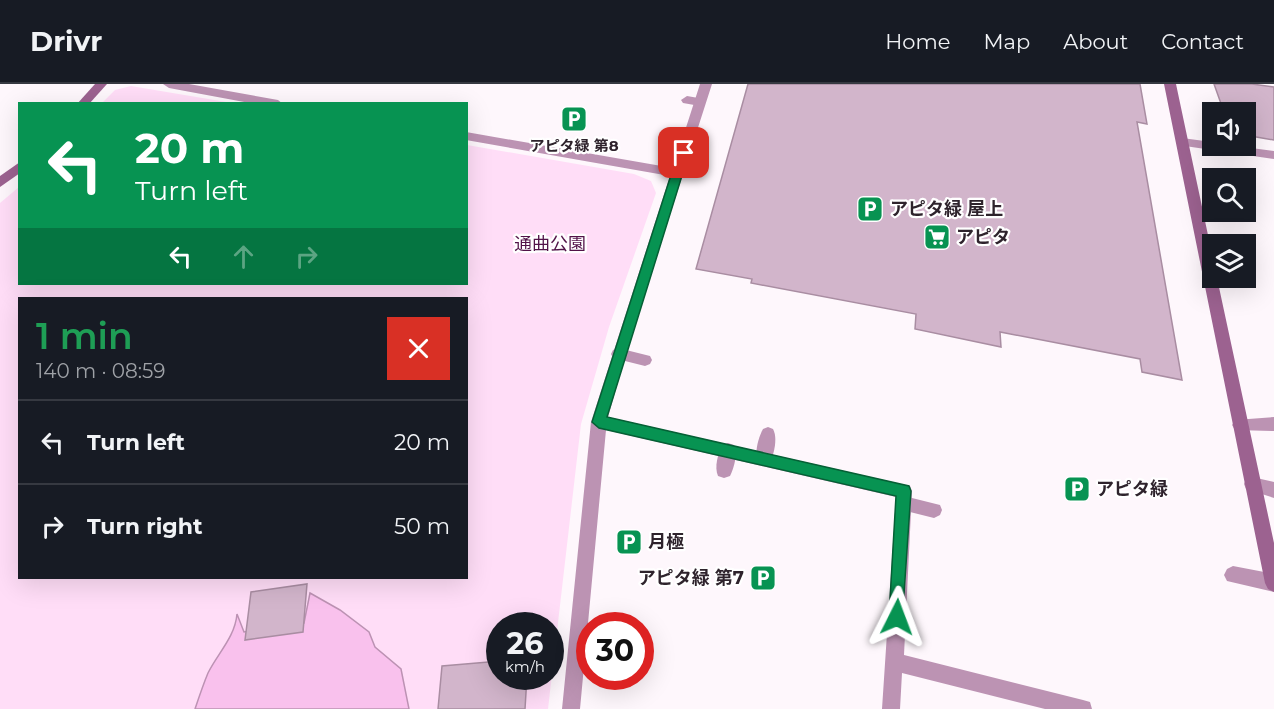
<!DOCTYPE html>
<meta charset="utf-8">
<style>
:root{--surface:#171b24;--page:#20242c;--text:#f1f3f6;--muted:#9ea1a6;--line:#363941}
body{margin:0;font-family:Montserrat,"Noto Sans JP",sans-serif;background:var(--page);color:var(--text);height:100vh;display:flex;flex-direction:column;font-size:22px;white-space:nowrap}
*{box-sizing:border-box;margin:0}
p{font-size:20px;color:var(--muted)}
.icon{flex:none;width:33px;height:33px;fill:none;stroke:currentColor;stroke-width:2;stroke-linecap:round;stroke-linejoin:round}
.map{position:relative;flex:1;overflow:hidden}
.side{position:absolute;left:18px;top:213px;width:450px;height:282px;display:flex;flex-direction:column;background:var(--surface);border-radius:0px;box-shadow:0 6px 24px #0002}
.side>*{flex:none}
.banner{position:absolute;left:18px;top:18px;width:450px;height:183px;border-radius:0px;box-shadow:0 6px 24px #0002;background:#079352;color:#fff;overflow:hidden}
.controls{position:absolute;left:1202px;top:18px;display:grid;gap:12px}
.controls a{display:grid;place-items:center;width:54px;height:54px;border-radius:0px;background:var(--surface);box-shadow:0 6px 24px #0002;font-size:30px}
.speed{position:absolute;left:486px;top:528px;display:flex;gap:12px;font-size:30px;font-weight:700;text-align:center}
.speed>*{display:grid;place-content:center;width:78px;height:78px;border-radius:50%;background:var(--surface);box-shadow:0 6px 24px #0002;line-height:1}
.speed small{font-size:15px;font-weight:400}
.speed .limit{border:9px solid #d22;background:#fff;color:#111}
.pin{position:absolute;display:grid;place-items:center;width:51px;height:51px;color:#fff;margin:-26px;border-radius:12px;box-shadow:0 3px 9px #0006}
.me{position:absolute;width:66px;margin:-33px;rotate:3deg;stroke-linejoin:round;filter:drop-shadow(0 0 4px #0008)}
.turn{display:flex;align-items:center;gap:21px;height:126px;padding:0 18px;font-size:27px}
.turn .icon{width:78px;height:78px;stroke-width:2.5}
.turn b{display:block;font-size:42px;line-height:51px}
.lanes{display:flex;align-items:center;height:57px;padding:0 18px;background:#0003;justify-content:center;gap:30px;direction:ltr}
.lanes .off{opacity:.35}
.round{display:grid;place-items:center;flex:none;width:63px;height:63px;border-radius:0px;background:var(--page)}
.headline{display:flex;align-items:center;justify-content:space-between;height:102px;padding:0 18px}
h1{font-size:36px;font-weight:600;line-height:45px;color:#1e9e55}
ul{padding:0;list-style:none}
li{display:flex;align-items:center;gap:18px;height:84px;padding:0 18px;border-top:2px solid var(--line)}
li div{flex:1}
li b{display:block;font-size:22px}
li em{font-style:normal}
header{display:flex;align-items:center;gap:36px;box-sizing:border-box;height:84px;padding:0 30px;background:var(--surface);border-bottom:2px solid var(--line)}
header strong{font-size:28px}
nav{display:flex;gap:33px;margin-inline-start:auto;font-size:21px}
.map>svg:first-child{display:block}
</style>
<header>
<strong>Drivr</strong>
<nav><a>Home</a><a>Map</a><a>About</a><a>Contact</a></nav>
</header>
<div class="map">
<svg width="1274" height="625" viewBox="0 0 1274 625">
<rect width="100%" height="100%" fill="#fef7fc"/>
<g fill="#ffddf7" fill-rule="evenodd">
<polygon points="131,2 232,19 102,19 115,6"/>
<path d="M467,61L634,90L651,97L656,109L609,243L581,340L548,625H0V119L19,103L20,200H466ZM20,214H466V494H20ZM500,542H550V592H500Z"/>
</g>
<path fill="#f9c1ed" stroke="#bc92b3" stroke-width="1.5" d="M310,509L340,526L369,548L375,563L401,585L409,625H195C199,613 203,601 208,589C218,569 235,553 237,530L244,548L304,539Z"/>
<g fill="#d2b5cb" stroke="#a98da2" stroke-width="1.5">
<polygon points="748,0 1140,0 1147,40 1137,38 1182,296 1142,288 1140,275 1000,248 1001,263 915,245 916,230 751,199 752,195 696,185"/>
<polygon points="1214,0 1252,0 1274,3 1274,56 1245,51 1245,28 1224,28"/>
<polygon points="307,500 303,548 245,556 251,508"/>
<polygon points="500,577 500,592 527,592 525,625 438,625 442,582"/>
</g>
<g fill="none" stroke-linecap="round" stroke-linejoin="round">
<g fill="#bc93b3" fill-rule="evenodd">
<polygon points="687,12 704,15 706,18 700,22 683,19 681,16"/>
<polygon points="678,43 694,46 696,49 690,53 674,50 674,44"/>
<polygon points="618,264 650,272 652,276 650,280 645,282 613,274 611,270 613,266"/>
<path d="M768,343L773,345C778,354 774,370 770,379L764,381L758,379C754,370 758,354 763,345Z"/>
<path d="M728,359L734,361C738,370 734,384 730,392L724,394L718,392C714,383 718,370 722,361Z"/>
<polygon points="1252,393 1274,398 1274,414 1246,405 1244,400 1246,395"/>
<polygon points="904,412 940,421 942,426 940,431 934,434 898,425 896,420 898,415"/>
<polygon points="1233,482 1274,490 1274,508 1227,497 1224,491 1227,485"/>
</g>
<g fill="#bc93b3" fill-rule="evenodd">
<polygon points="163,0 189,0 278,16 283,20 255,20 169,4"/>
<polygon points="700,0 712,0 632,249 608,333 910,402 912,407 904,571 1083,616 1090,618 1092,625 1045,625 902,589 900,625 882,625 896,413 606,346 580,625 562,625 591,338 670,92 466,56 466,48 673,84"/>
<polygon points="1182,54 1212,58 1212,62 1236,62 1274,67 1274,75 1178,61 1176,58"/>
<polygon points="1274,333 1274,347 1235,346 1232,341 1235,336"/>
</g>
<g fill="#9c6290" fill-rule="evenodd">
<polygon points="95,0 107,0 89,20 77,20"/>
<polygon points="1164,0 1176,0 1212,170 1212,194 1217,194 1274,459 1274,508 1268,505 1265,499"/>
<polygon points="20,78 20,89 0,103 0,92"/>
</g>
</g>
<polygon fill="#079352" stroke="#056035" stroke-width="1.5" points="684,65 689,69 607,333 909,402 911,407 902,539 897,541 891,539 889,533 896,412 599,344 592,338 678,69"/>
<defs>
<symbol id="parking-square" viewBox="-11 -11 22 22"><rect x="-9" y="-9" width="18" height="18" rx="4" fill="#079352" stroke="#fff"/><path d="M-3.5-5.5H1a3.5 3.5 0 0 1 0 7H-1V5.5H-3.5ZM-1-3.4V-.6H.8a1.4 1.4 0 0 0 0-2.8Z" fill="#fff"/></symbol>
<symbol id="supermarket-square" viewBox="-11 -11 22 22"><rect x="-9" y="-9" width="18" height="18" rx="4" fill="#079352" stroke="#fff"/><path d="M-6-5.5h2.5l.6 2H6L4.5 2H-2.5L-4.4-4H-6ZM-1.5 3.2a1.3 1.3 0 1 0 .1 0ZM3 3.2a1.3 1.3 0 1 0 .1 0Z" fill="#fff"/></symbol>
</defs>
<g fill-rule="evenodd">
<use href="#parking-square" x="559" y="20" width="30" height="30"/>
<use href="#parking-square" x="855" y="110" width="30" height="30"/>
<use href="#supermarket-square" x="922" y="138" width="30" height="30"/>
<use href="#parking-square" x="1062" y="390" width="30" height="30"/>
<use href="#parking-square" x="614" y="443" width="30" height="30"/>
<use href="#parking-square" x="748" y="479" width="30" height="30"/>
</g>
<g text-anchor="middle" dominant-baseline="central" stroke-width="4.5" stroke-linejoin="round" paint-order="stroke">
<g font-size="15" font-weight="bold" fill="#2e232c" stroke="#fff">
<text x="574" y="61">アピタ緑 第8</text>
</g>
<g font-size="18" font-weight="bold" fill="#2e232c" stroke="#fff" text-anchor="start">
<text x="890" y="125">アピタ緑 屋上</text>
<text x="956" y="153">アピタ</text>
<text x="1096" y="405">アピタ緑</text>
<text x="648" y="458">月極</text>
<text x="744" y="494" text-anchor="end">アピタ緑 第7</text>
</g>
<g font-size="18" fill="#521349" stroke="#fff">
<text x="550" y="160">通曲公園</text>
</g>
</g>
</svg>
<div class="controls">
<a><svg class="icon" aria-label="sound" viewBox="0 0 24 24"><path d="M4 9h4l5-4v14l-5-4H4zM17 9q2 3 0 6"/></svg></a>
<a><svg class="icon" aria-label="search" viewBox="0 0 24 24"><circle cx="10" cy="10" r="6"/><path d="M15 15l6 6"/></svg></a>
<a><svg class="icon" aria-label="layers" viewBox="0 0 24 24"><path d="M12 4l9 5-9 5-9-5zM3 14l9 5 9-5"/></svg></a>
</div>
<div class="speed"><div>26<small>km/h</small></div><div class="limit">30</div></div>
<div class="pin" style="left:684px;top:69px;background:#d93025"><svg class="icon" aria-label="arrive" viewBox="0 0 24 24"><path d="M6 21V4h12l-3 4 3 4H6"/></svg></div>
<svg class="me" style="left:897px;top:533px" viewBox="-20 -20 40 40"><path d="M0-17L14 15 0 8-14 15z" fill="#079352" stroke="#fff" stroke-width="4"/></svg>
<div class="banner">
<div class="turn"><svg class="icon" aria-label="left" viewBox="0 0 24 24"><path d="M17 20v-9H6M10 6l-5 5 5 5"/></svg><div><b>20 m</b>Turn left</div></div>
<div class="lanes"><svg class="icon" aria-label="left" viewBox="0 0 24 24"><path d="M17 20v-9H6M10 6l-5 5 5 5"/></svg><svg class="icon off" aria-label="ahead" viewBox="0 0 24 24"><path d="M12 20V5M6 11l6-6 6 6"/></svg><svg class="icon off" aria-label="right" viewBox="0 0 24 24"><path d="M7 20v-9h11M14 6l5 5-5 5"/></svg></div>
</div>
<section class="side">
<div class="headline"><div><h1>1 min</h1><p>140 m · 08:59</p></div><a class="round" style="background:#d93025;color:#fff"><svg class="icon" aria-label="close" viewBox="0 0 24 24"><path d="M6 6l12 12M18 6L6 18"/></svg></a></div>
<ul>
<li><svg class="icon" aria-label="left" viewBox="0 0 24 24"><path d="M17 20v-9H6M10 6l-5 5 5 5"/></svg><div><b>Turn left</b></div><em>20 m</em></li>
<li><svg class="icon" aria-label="right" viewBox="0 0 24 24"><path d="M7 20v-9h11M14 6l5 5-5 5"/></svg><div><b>Turn right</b></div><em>50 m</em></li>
</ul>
</section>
</div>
